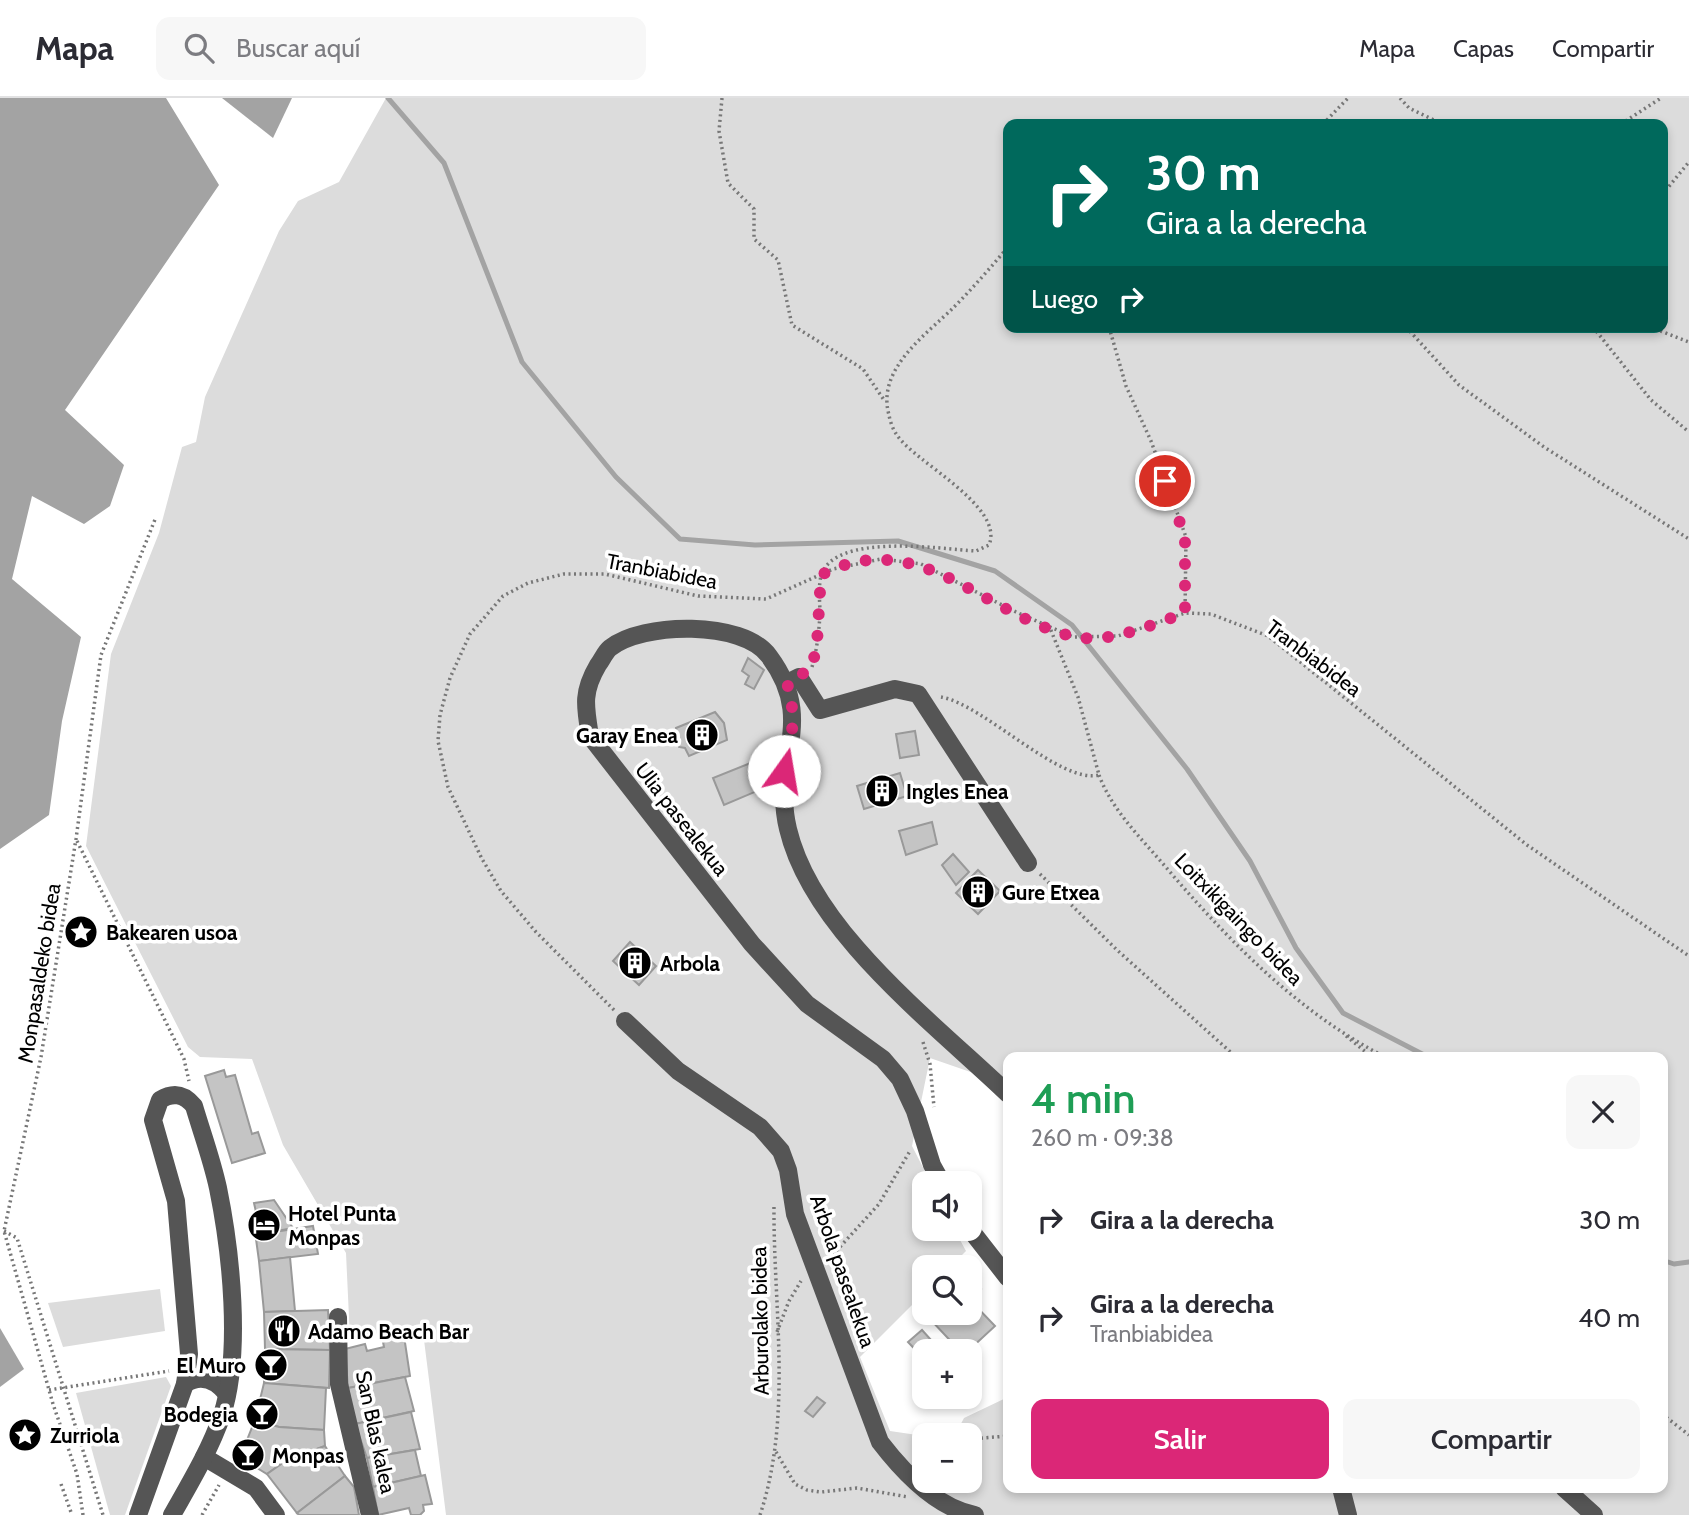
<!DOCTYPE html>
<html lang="es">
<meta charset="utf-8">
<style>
:root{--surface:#fff;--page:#f7f7f7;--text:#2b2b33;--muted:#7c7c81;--line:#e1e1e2;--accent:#db2777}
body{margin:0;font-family:Cabin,sans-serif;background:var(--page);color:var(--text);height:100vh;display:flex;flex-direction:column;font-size:26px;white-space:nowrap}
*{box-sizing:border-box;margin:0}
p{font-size:23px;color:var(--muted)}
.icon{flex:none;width:38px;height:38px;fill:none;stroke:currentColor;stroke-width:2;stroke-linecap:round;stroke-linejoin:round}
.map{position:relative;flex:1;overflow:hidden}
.side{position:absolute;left:1003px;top:954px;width:665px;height:441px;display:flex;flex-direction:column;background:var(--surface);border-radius:14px;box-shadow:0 4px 10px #0003}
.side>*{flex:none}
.hud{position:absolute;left:1003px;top:21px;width:665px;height:214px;border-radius:14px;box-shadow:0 4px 10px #0003;background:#00695c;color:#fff;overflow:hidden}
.fabs{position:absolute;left:912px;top:1073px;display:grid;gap:14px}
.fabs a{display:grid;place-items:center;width:70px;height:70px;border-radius:14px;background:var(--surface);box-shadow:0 4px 10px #0003;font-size:35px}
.pin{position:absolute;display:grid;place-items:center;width:60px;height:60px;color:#fff;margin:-30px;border:4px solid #fff;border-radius:50%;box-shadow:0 2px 7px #0007}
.me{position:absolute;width:77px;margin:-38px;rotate:13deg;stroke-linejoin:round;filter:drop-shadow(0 0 5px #0008)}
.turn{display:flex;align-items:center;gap:24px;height:147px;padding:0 28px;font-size:32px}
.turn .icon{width:91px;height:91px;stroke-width:2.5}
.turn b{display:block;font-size:49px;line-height:60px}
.then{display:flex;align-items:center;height:66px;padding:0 28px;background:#0003;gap:14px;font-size:26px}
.round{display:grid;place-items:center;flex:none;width:74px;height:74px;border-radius:14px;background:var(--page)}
.headline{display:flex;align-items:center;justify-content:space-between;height:119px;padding:0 28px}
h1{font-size:42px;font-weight:600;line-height:52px;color:#1e9e55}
.action{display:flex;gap:14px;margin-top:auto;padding:14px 28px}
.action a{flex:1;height:80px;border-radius:14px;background:var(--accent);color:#fff;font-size:28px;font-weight:600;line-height:80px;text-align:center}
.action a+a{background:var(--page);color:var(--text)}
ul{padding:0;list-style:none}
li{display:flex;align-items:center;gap:21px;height:98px;padding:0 28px}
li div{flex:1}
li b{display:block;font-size:26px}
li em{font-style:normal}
header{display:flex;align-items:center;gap:42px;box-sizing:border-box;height:98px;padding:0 35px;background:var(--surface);border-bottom:2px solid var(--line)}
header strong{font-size:33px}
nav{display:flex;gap:38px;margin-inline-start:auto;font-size:24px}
.search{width:490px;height:63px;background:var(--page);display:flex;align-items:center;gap:18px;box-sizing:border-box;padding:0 24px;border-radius:14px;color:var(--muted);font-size:26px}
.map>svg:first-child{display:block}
</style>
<header>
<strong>Mapa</strong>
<div class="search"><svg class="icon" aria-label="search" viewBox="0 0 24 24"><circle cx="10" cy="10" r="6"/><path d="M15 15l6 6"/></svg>Buscar aquí</div>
<nav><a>Mapa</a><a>Capas</a><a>Compartir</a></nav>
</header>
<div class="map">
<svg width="1689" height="1417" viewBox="0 0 1689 1417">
<rect width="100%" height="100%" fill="#fff"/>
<g fill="#dcdcdc" fill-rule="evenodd">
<path d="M386,0H1689V1417H446L422,1226L350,1241L346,1155L283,1047L252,961L200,959L188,949L86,748L111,556L159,435L182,349L196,344L205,299L279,133L298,103L339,84ZM1008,26H1662V229H1008ZM1008,959H1662V1390H1008V1299L964,1320L955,1337H970V1382H924V1338L890,1333L860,1259L924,1195V1169H950L966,1153L954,1131L924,1130V1085H931L912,1048L930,960L1008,987Z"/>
<polygon points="160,1191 165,1233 63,1249 48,1205"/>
<polygon points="166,1279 171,1288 125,1417 110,1417 76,1295"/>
</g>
<g fill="#a3a3a3">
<polygon points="0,0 166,0 219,87 65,312 124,367 110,408 84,426 32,398 12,481 81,539 62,623 49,717 0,751"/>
<polygon points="222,0 292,0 273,40"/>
<polygon points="0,1230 24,1271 0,1289"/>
</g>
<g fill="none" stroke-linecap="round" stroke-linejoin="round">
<g stroke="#a3a3a3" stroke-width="5">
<polyline points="388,0 444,65 522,264 616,379 680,441 755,447 898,443 995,473 1072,527 1187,671 1250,763 1296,850 1343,915 1428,959"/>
<polyline points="1662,1162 1674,1166 1689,1164"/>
</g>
</g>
<g fill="#c4c4c4" stroke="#999" stroke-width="2">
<polygon points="748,560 764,572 754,591 745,586 749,578 742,573"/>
<polygon points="715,614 724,625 727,642 689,658 685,650 679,649 676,630"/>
<polygon points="915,633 919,657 900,660 896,636"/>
<polygon points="753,664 753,668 765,664 771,687 724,707 713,680"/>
<polygon points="900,675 907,698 864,711 857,688"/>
<polygon points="932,724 937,746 906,757 899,733"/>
<polygon points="953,756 969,774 956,787 942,767"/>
<polygon points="978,772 1000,793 978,816 956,795"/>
<polygon points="630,844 656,868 639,887 613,863"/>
<polygon points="224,972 226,979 235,977 252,1036 258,1034 265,1055 232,1065 205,978"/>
<polygon points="274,1102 293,1130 261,1136 254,1105"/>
<polygon points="313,1128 318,1156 259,1163 256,1141 261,1136"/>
<polygon points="290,1159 295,1213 264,1214 259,1163"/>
<polygon points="970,1178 981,1191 970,1202 995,1228 968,1253 960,1253 929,1220 935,1214 970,1214"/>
<polygon points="328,1212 330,1252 265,1251 264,1214"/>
<polygon points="922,1232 941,1253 924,1253 924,1261 908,1244"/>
<polygon points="404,1238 410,1278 348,1290 345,1251 365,1246 367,1253 384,1249 383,1244"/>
<polygon points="265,1251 330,1252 329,1290 264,1285"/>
<polygon points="405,1279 414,1313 355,1326 348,1290"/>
<polygon points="264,1285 326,1290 324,1332 279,1329 255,1322"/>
<polygon points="817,1299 825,1305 813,1319 805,1313"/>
<polygon points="411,1314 420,1351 367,1360 355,1326"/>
<polygon points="255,1322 279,1329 324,1332 325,1348 287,1362 267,1376 242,1361 241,1357"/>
<polygon points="325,1348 345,1378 297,1415 267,1376 287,1362"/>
<polygon points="415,1352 421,1378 373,1389 367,1360"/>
<polygon points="425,1377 432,1406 423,1407 424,1413 420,1417 411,1417 409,1410 378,1417 373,1389"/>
<polygon points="345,1378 354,1389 359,1417 299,1417 297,1415"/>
</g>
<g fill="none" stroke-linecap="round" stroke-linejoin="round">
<g stroke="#777" stroke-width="3.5" stroke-dasharray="2 3.5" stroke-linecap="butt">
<polyline points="722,0 719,33 728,85 754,111 754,141 778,162 792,227 863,271 884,302"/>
<polyline points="1400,0 1409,10 1442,26"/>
<polyline points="1323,26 1348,0"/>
<polyline points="1621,26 1661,0"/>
<polyline points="1662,97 1689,64"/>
<polyline points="1109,229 1126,288 1151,343 1186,439 1185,515"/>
<polyline points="1406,229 1459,287 1544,349 1689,441"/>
<polyline points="1593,229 1651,302 1689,334"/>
<polyline points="1650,229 1689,244"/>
<path d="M812,569C817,552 819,533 820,516C820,504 818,491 821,478C834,434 940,451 976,453L989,447C1005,408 914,364 897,337C893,332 890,323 889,317C876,271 926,237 954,209C973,190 991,169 1008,149"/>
<path d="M941,599C983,606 1061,687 1099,677L1078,599L1050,530"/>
<path d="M1099,677C1112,712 1140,739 1164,767C1228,842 1296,913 1385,959"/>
<polyline points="77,743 184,961 189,983"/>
<polyline points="1040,776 1117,852 1236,959"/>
<polyline points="614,912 536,834 501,793 482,761 448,689 438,643 440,617 450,580 470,536 503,498 528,485 564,476 605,476 698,498 766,501 833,471 881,461 921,466 1016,514 1073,539 1118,538 1185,515 1211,516 1268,538 1527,747 1689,858"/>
<polyline points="1346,938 1372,959"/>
<polyline points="923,944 930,966 934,1009"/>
<polyline points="4,1133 17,1140 103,1417"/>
<polyline points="829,1161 879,1106 910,1053"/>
<polyline points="777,1234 789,1203 801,1183"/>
<polyline points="49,1292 169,1273"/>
<polyline points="1662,1316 1689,1337"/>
<polyline points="970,1341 1008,1338"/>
<polyline points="776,1354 795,1386 807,1392 821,1394 857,1390 908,1399"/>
<polyline points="61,1386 72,1417"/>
<polyline points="83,1417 77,1376 53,1306 4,1133 41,959 76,741 101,557 156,419"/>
<polyline points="202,1417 219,1387"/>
<path d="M760,1417C793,1318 773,1208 774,1106"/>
</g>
<g stroke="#555" stroke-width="18">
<polyline points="787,585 799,579 820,612 895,591 918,596 1028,765"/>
<path d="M625,923L678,973L760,1029L781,1053L788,1072L795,1116L880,1344C903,1374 937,1410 975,1417"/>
<path d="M942,1085L932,1067L915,1013L900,981L883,961L807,906L752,846L590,638C585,608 582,594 598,567C602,562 605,554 610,550C642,524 743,522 769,558C818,624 771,661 788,731C812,833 934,925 1008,996"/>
<polyline points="969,1130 1008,1180"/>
<polyline points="338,1219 339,1286 370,1417"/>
<path d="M185,1286C201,1275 216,1282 227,1296"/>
<polyline points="204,1359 256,1390 276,1417"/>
<polyline points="1341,1390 1348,1417"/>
<polyline points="1564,1390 1594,1417"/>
<path d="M138,1417L185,1286L189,1256L176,1103L153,1022L160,1002C173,994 184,996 194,1008C202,1035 212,1062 218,1090C231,1154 242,1255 222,1317C210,1352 190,1385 172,1417"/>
</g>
</g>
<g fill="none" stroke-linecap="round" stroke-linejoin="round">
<path stroke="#db2777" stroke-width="12" stroke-dasharray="0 21.6" d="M784,673C792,639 797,620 787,585L812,570L817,545L821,477C918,426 984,517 1071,538C1108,547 1151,527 1185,515V439L1165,383"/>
</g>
<defs>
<symbol id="building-disc" viewBox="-11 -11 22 22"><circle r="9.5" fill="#000" stroke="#fff"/><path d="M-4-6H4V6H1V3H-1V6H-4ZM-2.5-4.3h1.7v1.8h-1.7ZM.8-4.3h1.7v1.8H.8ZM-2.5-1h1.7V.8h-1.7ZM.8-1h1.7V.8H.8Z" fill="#fff"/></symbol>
<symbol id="sight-disc" viewBox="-11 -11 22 22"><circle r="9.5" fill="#000" stroke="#fff"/><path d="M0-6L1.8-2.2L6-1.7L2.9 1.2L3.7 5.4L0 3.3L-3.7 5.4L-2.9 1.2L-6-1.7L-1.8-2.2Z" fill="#fff"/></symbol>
<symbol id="hotel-disc" viewBox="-11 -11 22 22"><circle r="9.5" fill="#000" stroke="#fff"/><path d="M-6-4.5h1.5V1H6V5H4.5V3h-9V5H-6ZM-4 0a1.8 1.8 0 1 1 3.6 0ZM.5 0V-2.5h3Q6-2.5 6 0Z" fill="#fff"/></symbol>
<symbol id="restaurant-disc" viewBox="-11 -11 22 22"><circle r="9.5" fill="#000" stroke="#fff"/><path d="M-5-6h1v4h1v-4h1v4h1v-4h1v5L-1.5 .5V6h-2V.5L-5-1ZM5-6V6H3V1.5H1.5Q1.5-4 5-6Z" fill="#fff"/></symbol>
<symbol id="bar-disc" viewBox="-11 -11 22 22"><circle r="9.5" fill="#000" stroke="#fff"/><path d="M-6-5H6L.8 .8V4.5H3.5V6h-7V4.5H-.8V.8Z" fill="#fff"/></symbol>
</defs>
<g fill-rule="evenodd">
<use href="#building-disc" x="683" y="618" width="38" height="38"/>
<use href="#building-disc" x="863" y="674" width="38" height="38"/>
<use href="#building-disc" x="959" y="775" width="38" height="38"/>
<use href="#sight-disc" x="62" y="815" width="38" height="38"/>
<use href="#building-disc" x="616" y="846" width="38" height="38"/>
<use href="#hotel-disc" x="245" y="1108" width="38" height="38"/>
<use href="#restaurant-disc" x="265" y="1214" width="38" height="38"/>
<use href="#bar-disc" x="252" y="1248" width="38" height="38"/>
<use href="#bar-disc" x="243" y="1297" width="38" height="38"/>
<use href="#sight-disc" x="6" y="1318" width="38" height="38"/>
<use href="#bar-disc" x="229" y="1338" width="38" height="38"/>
</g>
<g text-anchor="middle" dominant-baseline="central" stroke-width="7" stroke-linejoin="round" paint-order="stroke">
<g font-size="21" fill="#000" stroke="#fff">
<text transform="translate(662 473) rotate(11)">Tranbiabidea</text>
<text transform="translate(1314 560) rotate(37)">Tranbiabidea</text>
<text transform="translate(682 721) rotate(52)">Ulia pasealekua</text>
<text transform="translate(1239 821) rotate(46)">Loitxikigaingo bidea</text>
<text transform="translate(39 875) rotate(-81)">Monpasaldeko bidea</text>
<text transform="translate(843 1173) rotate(71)">Arbola pasealekua</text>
<text transform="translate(760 1223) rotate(-91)">Arburolako bidea</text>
<text transform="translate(376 1334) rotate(78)">San Blas kalea</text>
</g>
<g font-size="21" font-weight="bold" fill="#000" stroke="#fff" text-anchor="start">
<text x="678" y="637" text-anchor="end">Garay Enea</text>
<text x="906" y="693">Ingles Enea</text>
<text x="1002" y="794">Gure Etxea</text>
<text x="106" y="834">Bakearen usoa</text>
<text x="660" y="865">Arbola</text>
<text x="288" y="1115">Hotel Punta<tspan x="288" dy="24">Monpas</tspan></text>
<text x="308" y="1233">Adamo Beach Bar</text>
<text x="246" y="1267" text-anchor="end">El Muro</text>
<text x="238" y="1316" text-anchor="end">Bodegia</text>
<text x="50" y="1337">Zurriola</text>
<text x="272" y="1357">Monpas</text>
</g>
</g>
</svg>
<div class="fabs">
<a><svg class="icon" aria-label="sound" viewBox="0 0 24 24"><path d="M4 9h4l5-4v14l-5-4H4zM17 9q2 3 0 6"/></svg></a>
<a><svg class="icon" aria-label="search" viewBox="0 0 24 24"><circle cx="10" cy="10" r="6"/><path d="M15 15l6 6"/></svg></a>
<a>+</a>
<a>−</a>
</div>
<div class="pin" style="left:1165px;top:383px;background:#d93025"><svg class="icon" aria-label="arrive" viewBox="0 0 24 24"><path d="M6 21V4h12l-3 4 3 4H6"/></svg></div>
<svg class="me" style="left:784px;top:673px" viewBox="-20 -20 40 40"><circle r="19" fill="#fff"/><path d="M0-13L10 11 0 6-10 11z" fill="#db2777"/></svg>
<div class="hud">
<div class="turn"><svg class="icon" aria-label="right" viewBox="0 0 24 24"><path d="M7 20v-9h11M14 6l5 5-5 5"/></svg><div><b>30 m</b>Gira a la derecha</div></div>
<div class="then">Luego<svg class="icon" aria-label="right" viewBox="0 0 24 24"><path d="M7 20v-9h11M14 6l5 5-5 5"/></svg></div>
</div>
<section class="side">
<div class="headline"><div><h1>4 min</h1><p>260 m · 09:38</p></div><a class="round"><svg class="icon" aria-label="close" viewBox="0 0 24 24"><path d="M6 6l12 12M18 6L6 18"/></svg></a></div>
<ul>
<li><svg class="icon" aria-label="right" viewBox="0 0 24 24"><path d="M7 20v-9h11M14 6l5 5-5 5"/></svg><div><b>Gira a la derecha</b></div><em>30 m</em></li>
<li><svg class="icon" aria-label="right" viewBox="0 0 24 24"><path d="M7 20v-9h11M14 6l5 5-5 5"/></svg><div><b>Gira a la derecha</b><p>Tranbiabidea</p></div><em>40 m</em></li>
</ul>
<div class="action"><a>Salir</a><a>Compartir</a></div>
</section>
</div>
